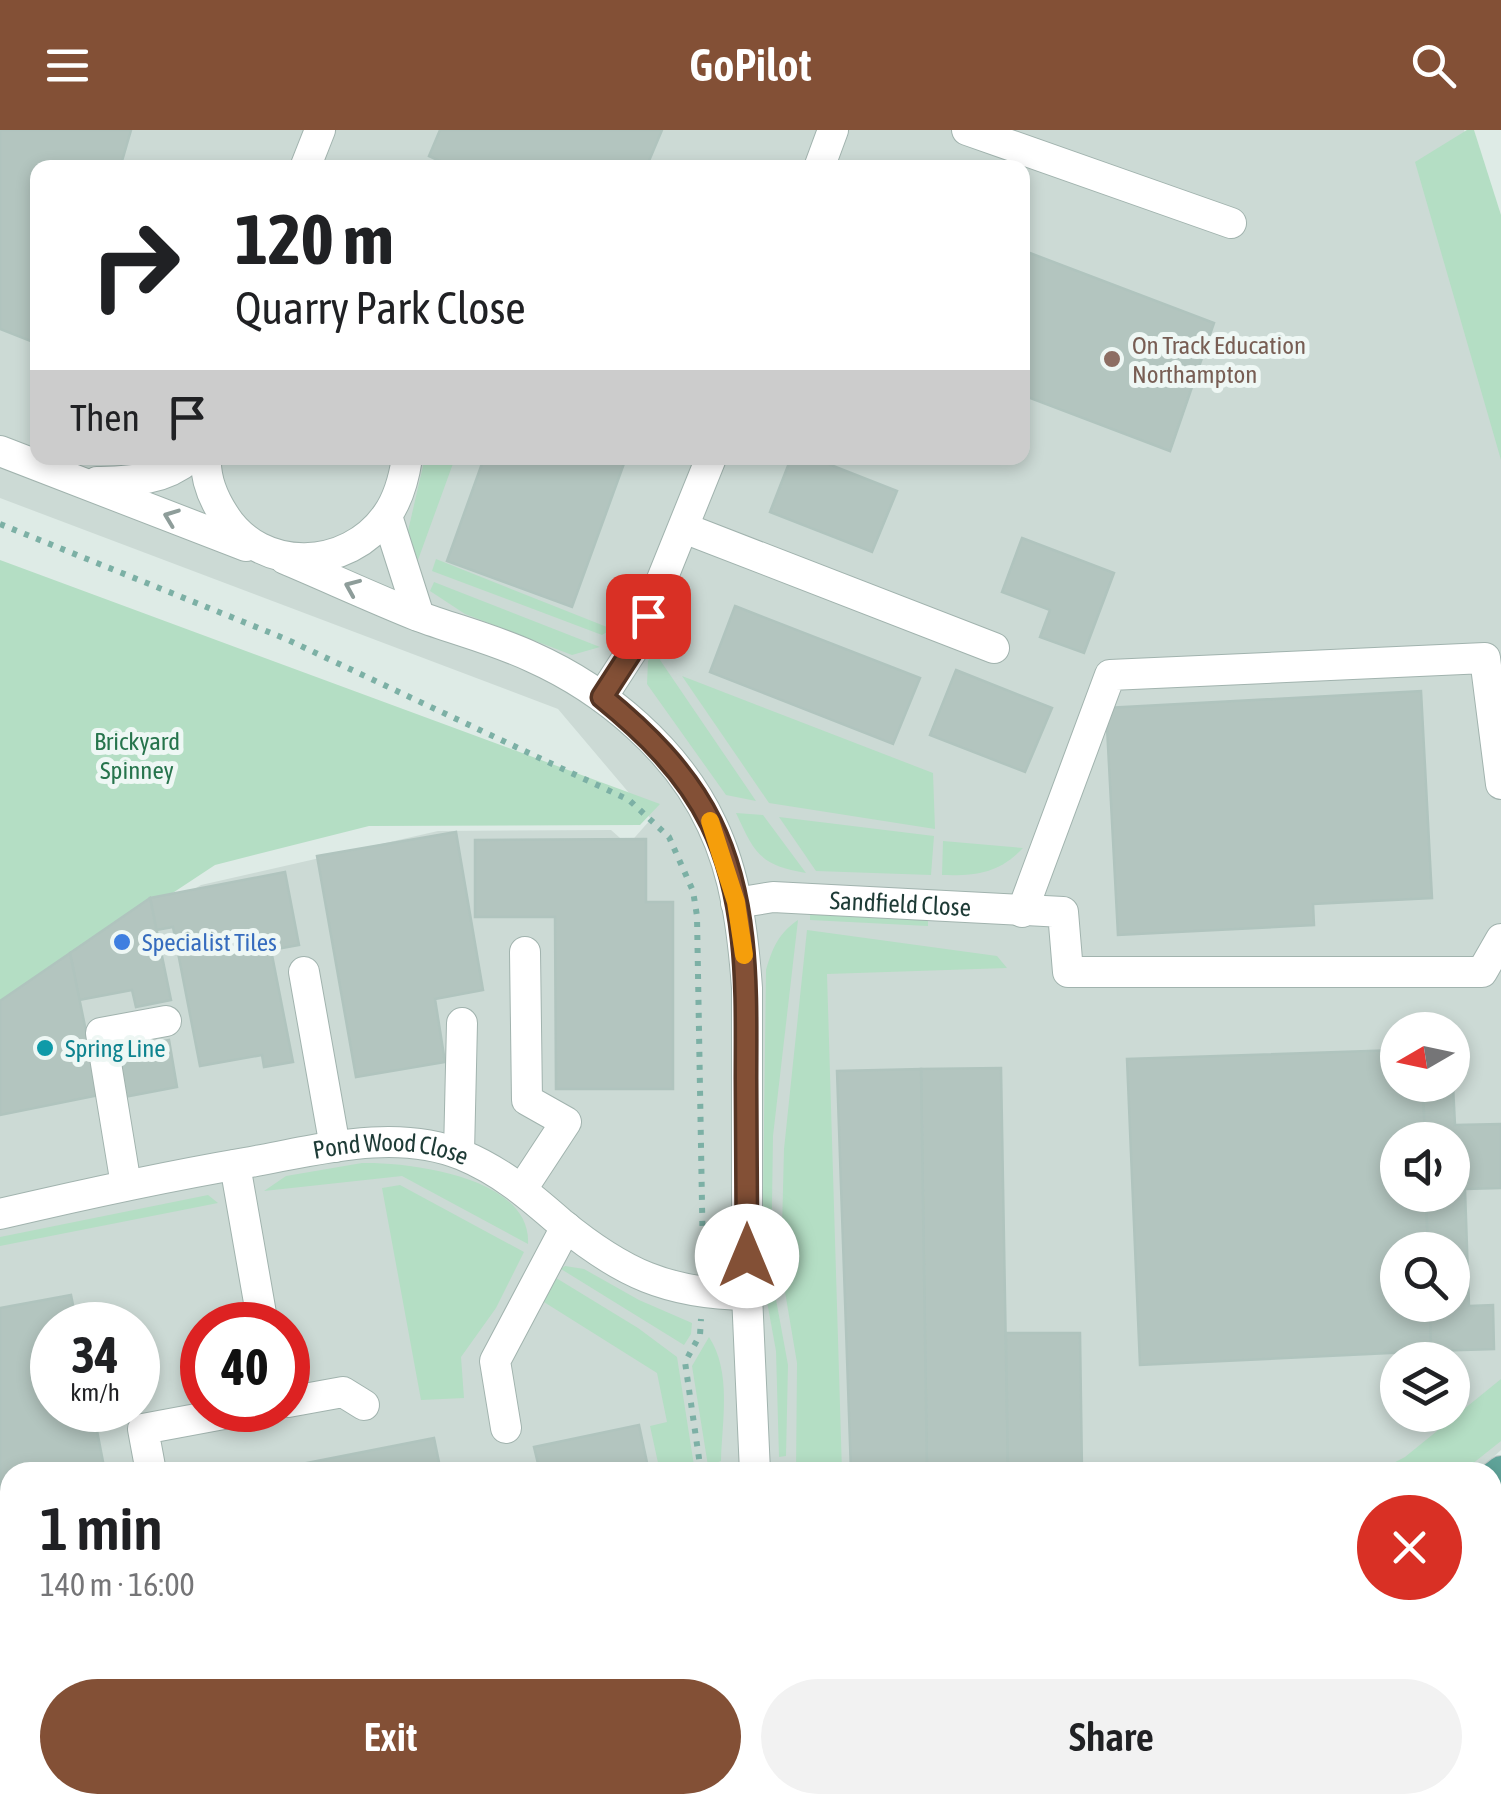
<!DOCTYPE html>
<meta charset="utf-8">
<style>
:root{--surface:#fff;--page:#f2f2f2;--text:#202124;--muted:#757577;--accent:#835036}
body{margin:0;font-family:"Asap Condensed",sans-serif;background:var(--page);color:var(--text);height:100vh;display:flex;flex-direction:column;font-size:38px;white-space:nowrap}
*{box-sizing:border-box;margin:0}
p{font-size:32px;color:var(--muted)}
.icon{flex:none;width:55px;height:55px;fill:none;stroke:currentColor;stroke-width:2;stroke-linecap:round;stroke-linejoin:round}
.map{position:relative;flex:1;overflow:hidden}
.side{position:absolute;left:0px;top:1332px;width:1502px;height:352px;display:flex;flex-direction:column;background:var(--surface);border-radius:30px 30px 0 0;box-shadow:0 5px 15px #0003}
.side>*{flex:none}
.guide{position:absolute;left:30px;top:30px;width:1000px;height:305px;border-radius:20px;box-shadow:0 5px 15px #0003;background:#fff;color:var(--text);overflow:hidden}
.needle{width:65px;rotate:261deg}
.fabs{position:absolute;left:1380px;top:882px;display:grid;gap:20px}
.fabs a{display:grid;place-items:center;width:90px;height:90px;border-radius:50%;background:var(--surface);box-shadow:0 5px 15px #0003;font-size:50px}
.speed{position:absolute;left:30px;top:1172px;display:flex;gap:20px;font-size:50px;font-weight:700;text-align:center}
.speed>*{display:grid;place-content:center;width:130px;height:130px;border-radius:50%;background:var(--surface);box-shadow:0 5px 15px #0003;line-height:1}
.speed small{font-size:25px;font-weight:400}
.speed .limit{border:15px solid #d22;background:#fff;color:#111}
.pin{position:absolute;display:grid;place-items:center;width:85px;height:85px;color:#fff;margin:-42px;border-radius:20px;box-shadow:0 5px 15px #0006}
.me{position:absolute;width:110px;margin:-55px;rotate:0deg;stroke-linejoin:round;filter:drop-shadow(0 0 8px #0008)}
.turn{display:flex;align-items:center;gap:35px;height:210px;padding:0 40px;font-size:45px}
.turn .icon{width:130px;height:130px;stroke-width:2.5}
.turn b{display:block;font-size:70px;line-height:85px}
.then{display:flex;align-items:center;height:95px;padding:0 40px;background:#0003;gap:20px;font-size:38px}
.round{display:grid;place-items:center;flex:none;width:105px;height:105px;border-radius:52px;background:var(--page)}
.headline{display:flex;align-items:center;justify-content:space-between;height:170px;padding:0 40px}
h1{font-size:60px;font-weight:600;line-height:75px}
.primary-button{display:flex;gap:20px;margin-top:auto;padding:20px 40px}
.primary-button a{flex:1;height:115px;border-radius:60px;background:var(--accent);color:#fff;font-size:40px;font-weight:600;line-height:115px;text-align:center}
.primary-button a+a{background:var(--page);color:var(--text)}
header{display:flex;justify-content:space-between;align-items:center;height:130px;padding:0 40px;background:var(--accent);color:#fff;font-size:45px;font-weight:600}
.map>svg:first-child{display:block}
</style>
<header><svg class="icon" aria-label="menu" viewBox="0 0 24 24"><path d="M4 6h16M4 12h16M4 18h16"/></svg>GoPilot<svg class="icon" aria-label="search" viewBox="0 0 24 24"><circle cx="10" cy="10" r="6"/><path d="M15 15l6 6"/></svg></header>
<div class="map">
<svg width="1501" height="1683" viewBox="0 0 1501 1683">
<rect width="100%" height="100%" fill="#deebe6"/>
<g fill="#ccdad5" fill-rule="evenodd">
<path d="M0,0H1464L1501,93V1320L1477,1342H10V1675H82L38,1683H0V877L201,755L438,701L611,700L628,715L651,689L558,579L0,368ZM38,38H1022V328H38ZM1398,900H1452V955H1398ZM1398,1010H1452V1065H1398ZM1398,1120H1452V1175H1398ZM52,1195H138V1280H52ZM202,1195H288V1280H202ZM1398,1230H1452V1285H1398Z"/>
<polygon points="1493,1627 1501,1628 1501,1683 913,1683 974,1675 1492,1675"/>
</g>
<g fill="#b4dec4">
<polygon points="1467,0 1474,0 1501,85 1501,330 1415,32"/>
<polygon points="422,328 455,328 418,430 414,428 408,401 423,336"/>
<polygon points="436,429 612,499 602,505 432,441"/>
<polygon points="0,430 660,674 640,695 369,696 215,735 0,877"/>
<polygon points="434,452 600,517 572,525 465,484 430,461"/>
<polygon points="672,500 660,530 756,671 726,665 647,554 648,531"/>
<polygon points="682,546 933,643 935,699 769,673"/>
<path d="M736,683L763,685L806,743C760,735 755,724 736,683Z"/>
<polygon points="779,687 934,706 931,745 816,741"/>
<path d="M943,711L1023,718C999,743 977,746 942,745Z"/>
<polygon points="823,782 928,789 928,796 810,790 810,784"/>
<path d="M798,790L773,1006L771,1142L788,1235L786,1326L779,1327L776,1221L762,1144L766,840C773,817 778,804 798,790Z"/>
<polygon points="807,800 997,826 1007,838 827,844 842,1342 796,1342 797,1233 781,1138 784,1019"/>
<path d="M362,1033C410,1032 532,1047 528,1114L402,1046L264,1061L286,1046Z"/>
<polygon points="400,1055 524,1122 496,1178 461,1227 464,1268 421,1270 382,1058"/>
<polygon points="208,1065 218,1073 0,1116 0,1107"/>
<polygon points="565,1136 584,1139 639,1170 692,1193 691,1204 684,1215 561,1139"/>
<polygon points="548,1143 638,1198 677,1227 695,1342 660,1342 650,1296 667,1292 657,1243 536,1167"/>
<path d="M709,1207C732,1242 722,1292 721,1331L708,1336L692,1236Z"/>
<polygon points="1501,1249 1501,1311 1462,1342 1376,1342 1405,1327"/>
<polygon points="188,1675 274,1675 228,1683 145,1683"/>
<polygon points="442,1675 566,1675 528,1683 403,1683"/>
</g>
<g fill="#b3c5bf" stroke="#b0c4be" stroke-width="2.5">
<polygon points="0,0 131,0 120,38 38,38 38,214 0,199"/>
<polygon points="440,0 662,0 646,38 455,38 429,26"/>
<polygon points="1022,120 1214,193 1170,321 1022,265"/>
<polygon points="484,328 626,328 572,477 447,431"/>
<polygon points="791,328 813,328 897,361 872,422 770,382"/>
<polygon points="1022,408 1114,443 1084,523 1040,507 1050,480 1002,462"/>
<polygon points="735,476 920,548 893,614 710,542"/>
<polygon points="956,540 1052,578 1025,642 930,605"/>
<polygon points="1421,561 1432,768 1313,774 1314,795 1118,805 1106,578"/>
<polygon points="456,702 483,860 435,869 445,932 356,947 317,726"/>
<polygon points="646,709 646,772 673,772 673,959 556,959 555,787 475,787 475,710"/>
<polygon points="285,742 299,815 271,820 293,932 264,937 262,925 200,936 173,797 156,800 150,768"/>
<polygon points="150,768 171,870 136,877 132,860 79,870 70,823"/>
<polygon points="70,823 99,965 0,985 0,871"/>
<polygon points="169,910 177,957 119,968 110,921"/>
<polygon points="1398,920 1398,955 1423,955 1425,1010 1398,1010 1398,1065 1426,1065 1428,1120 1398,1120 1398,1175 1430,1175 1431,1221 1140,1235 1127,929"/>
<polygon points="1001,938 1008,1342 927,1342 921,939"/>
<polygon points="921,939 927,1342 851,1342 837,941"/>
<polygon points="1453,956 1455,995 1501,994 1501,1058 1465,1059 1469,1176 1493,1175 1494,1219 1431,1221 1430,1175 1452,1175 1452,1120 1428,1120 1426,1065 1452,1065 1452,1010 1425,1010 1423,957"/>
<polygon points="71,1165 77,1195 52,1195 52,1280 93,1280 105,1342 10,1342 10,1651 0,1653 0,1178"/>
<polygon points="1006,1203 1080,1203 1082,1342 1008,1342"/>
<polygon points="639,1295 649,1342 540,1342 534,1317"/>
<polygon points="434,1308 441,1342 261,1342"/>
</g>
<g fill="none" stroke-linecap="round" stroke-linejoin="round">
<defs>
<g id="minor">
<polyline points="967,0 1231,93"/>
<polyline points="305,38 320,0"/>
<polyline points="819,38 833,0"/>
<polyline points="0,321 246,416"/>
<path d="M206,328C205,348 213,368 224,385C261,444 348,441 387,385C399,368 404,348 407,328"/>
<path d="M97,352C130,351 163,351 190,328"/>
<polyline points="387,386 419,486"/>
<polyline points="684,398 994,518"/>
<path d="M285,429C330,448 373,468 418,486C456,500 496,510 532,527C606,560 678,621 712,695C736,745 743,803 747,858V1165L755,1342"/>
<polyline points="602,567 635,516 711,328"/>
<path id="s1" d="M736,773L773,767L1063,782L1068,842H1482L1501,809"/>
<polyline points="1022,782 1110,545 1485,528 1501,654"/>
<polyline points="304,842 335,1017"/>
<polyline points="459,1023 462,893"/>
<polyline points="235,1035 263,1195"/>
<polyline points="126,1055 101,903 166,891"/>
<polyline points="522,1059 566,992 527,970 525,822"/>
<path id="s2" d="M0,1084C81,1065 163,1047 245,1033C314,1021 394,997 462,1025C501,1041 530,1066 561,1093C622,1143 668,1164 747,1165"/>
<polyline points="288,1272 343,1262 364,1275"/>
<polyline points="506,1298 495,1231 566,1097"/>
<polyline points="151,1342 143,1299 245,1280"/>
</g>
<g id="major">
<polyline points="1492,1348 1501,1341"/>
<polyline points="1492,1405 1501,1397"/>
<polyline points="1492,1532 1501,1540"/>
<polyline points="324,1683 360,1675"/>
<polyline points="645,1683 684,1675"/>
</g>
</defs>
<use href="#minor" stroke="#a1b3ae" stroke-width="32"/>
<use href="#major" stroke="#c0c8c7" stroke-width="32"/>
<g stroke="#7cb0a5" stroke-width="6" stroke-dasharray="5 8" stroke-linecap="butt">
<polyline points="0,394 286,509 629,670 669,707 693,761 697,786 703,1131"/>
<polyline points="701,1342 685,1232 700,1205 701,1189"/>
<polyline points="186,1675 188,1683"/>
<polyline points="95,1683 139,1675"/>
<polyline points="828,1683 855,1675"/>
</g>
<use href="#minor" stroke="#fff" stroke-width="30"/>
<use href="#major" stroke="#5fa399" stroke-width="30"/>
</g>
<defs><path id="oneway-chevron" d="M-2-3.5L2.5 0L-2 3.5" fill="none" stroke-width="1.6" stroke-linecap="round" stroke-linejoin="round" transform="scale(2.5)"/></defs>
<g stroke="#8e9d9a">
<use href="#oneway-chevron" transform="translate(171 387) rotate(-159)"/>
<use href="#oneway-chevron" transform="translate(352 457) rotate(-157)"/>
</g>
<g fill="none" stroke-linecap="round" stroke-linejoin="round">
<defs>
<path id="route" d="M648,486L635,516L602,567C645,602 686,642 711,693C750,773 746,864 746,949C746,1008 747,1067 747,1126"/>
</defs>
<use href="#route" stroke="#553423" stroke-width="25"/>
<use href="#route" stroke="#835036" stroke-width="18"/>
<polyline stroke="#f59e0b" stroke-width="18" points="710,691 736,772 744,825"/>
</g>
<circle fill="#8d6e63" stroke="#eef7f4" stroke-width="4" cx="1112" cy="229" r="10"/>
<circle fill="#3f7fe0" stroke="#eef7f4" stroke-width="4" cx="122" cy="812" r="10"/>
<circle fill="#0f9aa8" stroke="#eef7f4" stroke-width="4" cx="45" cy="918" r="10"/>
<g text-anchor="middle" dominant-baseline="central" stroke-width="10" stroke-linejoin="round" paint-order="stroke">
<g font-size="25" fill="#785e54" stroke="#eef7f4" text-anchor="start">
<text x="1132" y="215">On Track Education<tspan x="1132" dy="29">Northampton</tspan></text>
</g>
<g font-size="25" fill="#26744c" stroke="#eef7f4">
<text x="137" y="611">Brickyard<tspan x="137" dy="29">Spinney</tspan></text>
</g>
<g font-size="25" fill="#1e3b36" stroke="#eef7f4">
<text stroke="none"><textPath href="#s1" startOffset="165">Sandfield Close</textPath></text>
<text stroke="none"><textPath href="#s2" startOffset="398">Pond Wood Close</textPath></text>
</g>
<g font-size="25" fill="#366cbe" stroke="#eef7f4" text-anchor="start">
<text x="142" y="812">Specialist Tiles</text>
</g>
<g font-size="25" fill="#0d838f" stroke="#eef7f4" text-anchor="start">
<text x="65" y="918">Spring Line</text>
</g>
</g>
</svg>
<div class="fabs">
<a><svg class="needle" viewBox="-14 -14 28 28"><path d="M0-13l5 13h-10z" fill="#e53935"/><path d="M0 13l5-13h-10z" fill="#757577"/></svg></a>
<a><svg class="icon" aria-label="sound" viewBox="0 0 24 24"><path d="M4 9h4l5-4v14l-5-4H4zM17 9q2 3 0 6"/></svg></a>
<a><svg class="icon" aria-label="search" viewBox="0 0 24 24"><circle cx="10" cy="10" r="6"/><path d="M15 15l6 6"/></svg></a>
<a><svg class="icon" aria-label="layers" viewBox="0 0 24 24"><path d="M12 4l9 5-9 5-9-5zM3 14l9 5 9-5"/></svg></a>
</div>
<div class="speed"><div>34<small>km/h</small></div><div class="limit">40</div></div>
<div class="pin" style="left:648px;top:486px;background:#d93025"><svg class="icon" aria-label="arrive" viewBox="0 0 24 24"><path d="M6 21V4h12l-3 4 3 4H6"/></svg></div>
<svg class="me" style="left:747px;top:1126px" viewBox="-20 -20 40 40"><circle r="19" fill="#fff"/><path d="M0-13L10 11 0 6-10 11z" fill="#835036"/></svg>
<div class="guide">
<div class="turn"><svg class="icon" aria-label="right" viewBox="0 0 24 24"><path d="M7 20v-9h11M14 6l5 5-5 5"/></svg><div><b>120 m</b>Quarry Park Close</div></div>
<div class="then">Then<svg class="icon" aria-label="arrive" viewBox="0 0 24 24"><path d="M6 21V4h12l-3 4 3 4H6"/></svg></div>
</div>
<section class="side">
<div class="headline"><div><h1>1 min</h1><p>140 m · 16:00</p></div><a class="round" style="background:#d93025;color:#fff"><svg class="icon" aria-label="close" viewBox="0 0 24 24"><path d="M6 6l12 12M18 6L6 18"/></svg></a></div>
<div class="primary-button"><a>Exit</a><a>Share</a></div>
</section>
</div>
